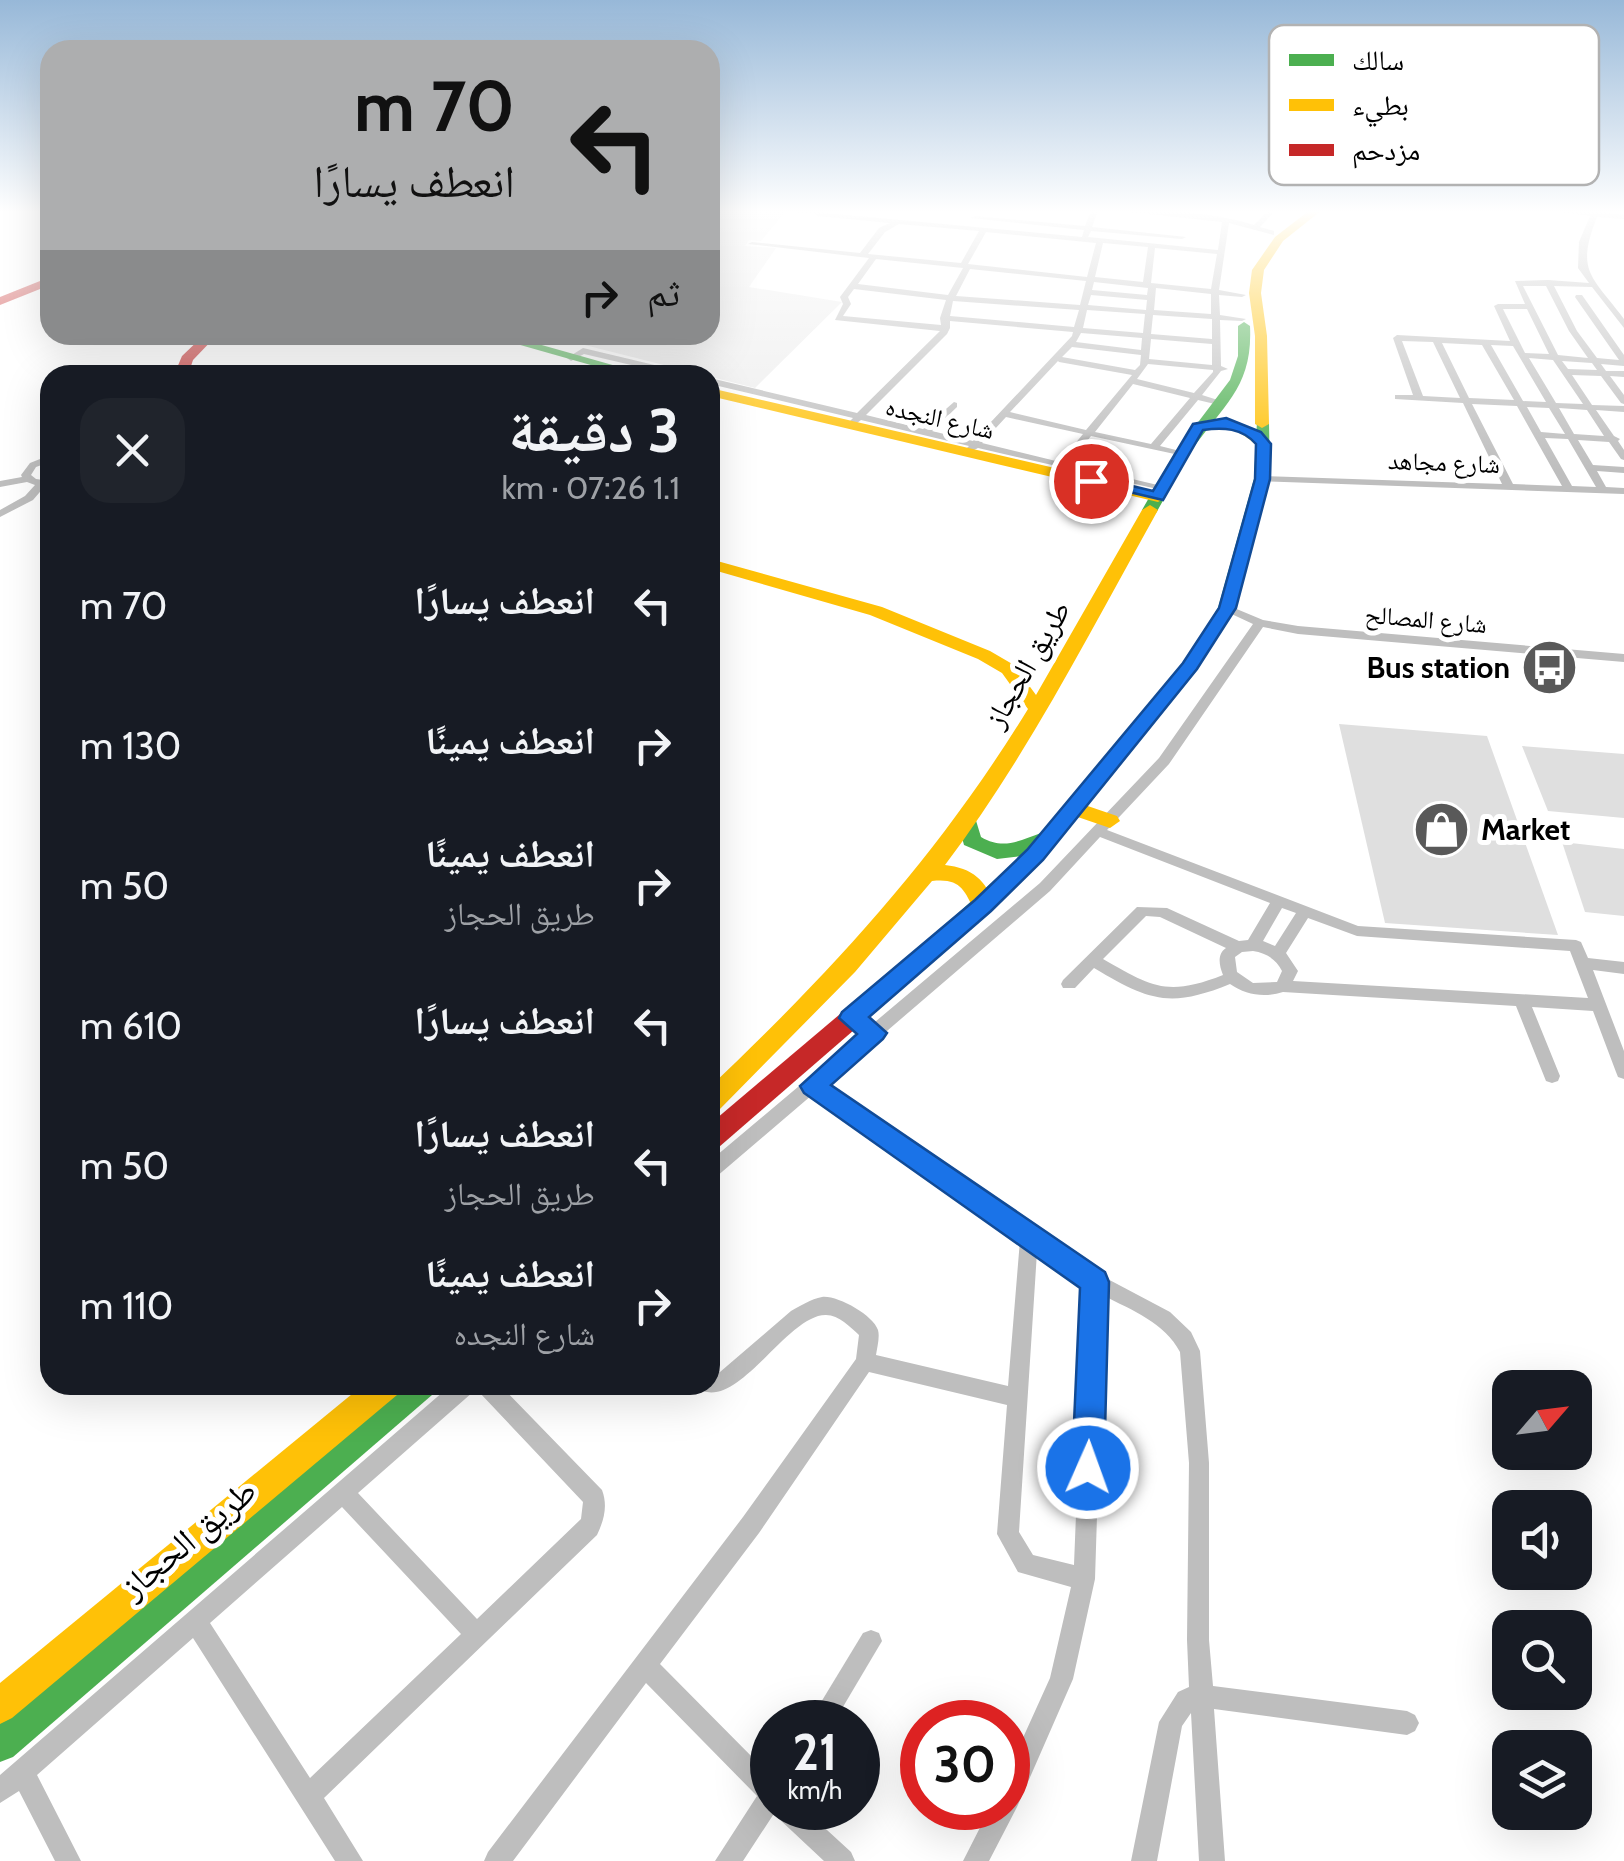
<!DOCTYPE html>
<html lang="ar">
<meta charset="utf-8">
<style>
:root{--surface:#171b24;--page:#20242c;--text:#f1f3f6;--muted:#9ea1a6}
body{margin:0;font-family:Cabin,"Noto Naskh Arabic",sans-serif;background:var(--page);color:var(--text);direction:rtl;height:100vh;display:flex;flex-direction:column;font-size:38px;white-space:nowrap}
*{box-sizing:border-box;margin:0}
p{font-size:32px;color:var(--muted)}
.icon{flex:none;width:55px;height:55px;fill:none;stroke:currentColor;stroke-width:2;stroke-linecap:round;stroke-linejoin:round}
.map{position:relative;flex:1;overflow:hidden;direction:ltr}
.drawer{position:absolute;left:40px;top:365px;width:680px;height:1030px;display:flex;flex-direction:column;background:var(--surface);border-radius:30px;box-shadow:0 10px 40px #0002;direction:rtl}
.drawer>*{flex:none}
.top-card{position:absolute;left:40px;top:40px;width:680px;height:305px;border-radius:30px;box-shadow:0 10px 40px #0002;direction:rtl;background:#adaeaf;color:#111;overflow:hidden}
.needle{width:65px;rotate:62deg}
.buttons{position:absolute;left:1492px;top:1370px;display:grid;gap:20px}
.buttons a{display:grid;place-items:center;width:100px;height:100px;border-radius:20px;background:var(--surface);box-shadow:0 10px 40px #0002;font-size:50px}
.speed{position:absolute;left:750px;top:1700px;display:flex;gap:20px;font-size:50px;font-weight:700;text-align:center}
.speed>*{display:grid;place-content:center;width:130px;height:130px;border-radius:50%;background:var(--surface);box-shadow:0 10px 40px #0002;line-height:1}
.speed small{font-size:25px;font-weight:400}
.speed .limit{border:15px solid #d22;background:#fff;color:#111}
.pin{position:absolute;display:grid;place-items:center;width:85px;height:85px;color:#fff;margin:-42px;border:5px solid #fff;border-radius:50%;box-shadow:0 2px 10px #0007}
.me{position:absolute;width:110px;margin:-55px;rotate:2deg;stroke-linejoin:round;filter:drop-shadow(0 0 8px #0008)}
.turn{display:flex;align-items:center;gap:35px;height:210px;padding:0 40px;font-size:45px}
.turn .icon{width:130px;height:130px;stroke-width:2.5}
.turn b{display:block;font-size:70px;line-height:85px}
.then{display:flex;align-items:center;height:95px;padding:0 40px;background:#0003;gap:20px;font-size:38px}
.round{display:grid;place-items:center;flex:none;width:105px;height:105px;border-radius:30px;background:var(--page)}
.headline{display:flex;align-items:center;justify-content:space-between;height:170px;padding:0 40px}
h1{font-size:60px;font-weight:800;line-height:75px}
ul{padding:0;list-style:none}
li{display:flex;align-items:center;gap:30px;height:140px;padding:0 40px}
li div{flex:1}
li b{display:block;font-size:38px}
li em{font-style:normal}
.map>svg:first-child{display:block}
</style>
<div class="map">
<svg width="1624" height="1861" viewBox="0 0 1624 1861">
<rect width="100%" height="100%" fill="#fff"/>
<polygon fill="#ececec" points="710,210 813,210 810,214 785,212 761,241 749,240 745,246 776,248 749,287 842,302 755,388 545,335 710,335"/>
<g fill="#dfdfdf">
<polygon points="1339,724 1487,736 1558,935 1385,923"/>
<polygon points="1522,746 1624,754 1624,818 1548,811"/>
<polygon points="1562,842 1624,849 1624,916 1585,912"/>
</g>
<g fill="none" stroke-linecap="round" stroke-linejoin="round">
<g fill="#bebebe" fill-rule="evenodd">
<path d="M1091,210H1098L1092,227L1186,237L1182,239L1091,231L1088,237L1218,250L1222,222L1112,210C1158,210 1210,211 1254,225L1269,210H1276L1260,227L1274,231V235L1229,223L1219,290L1246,295L1242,297L1219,295L1220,315L1246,319L1242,321L1220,320L1221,366L1228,369L1221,371L1202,395L1224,402L1219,405L1198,400L1160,446L1184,452V456L1091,436L1069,464L1166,487V491L978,448L972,451L967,448L969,446L861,420L853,426L848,423L853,418L710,384V378L857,413L940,331L835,320L843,304L840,297L869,258L748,244L752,242L860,253L879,228L890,223L817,216L814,212L1082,237L1084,230L971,218L975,216L1085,226ZM899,224L979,231L961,263L868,254L885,232ZM986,232L1096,243L1087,277L968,264ZM1103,243L1148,247L1143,282L1095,277ZM1155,248L1217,254L1211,289L1151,283ZM876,259L963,268L948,295L858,284ZM970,269L1086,281L1080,305L956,296ZM1094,282L1148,288L1147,295L1092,290ZM1156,288L1211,294V314L1154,310ZM854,289L946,300L940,318L941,325L843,316L851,304L848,297ZM1091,295L1147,300L1146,310L1088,305ZM953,301L1079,310L1074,327L950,316ZM1087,310L1145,314L1143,333L1083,328ZM1153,315L1212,319V339L1151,334ZM950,321L1073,332L1072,336L973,441L932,431L957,407V403L954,402L923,429L866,415L947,334L950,328ZM1081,333L1142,338L1141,350L1076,342ZM1151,339L1212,344V365L1149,359ZM1072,347L1141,355L1140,365L1135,370L1062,357ZM1058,361L1059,362L1132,375L1086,430L1010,412ZM1148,364L1213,370V372L1194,393L1137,379ZM1133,384L1190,398L1151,444L1095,432ZM1006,417L1083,434L1060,462L982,443Z"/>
<path d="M1546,210H1599V212L1624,215V219L1597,217C1575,272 1592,276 1624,319V328L1592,287L1554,286L1577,331L1597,358L1619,360L1575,297L1576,295H1582L1624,355V366L1601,364L1606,371H1624V377L1610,376L1624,395V404L1621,403L1601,376L1572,375L1592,405L1624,406V412L1596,410L1614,436L1620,439L1618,441L1624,450V460L1621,459L1609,442L1578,440L1593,465L1624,467V473L1597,471L1606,487L1624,488V494L1258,481V477L1262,476L1502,484L1463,403L1395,399V395H1413L1393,338L1397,335L1510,341L1494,306L1498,304H1525L1515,281L1548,280L1589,283L1578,268L1579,242L1590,216ZM1523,286H1546L1569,331L1588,358L1558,355ZM1503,309H1527L1549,354L1525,353ZM1402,341L1433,342L1460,398L1423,396ZM1442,343L1482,345L1514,400L1469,398ZM1491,345L1513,346L1546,402L1523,401ZM1529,358L1553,360L1583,404L1556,403ZM1562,361L1592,363L1597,370L1568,369ZM1472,404L1517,406L1562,486L1513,484ZM1527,407L1549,408L1565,434L1541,432ZM1559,408L1587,410L1604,436L1574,434ZM1545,438L1568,439L1596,487L1572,486Z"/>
<polygon points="583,348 688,373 689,375 674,375 584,354 571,361 567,358"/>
<polygon points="50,455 50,462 36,467 31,475 36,479 50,481 50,487 45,486 33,500 0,517 0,510 25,496 35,485 27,482 0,487 0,481 22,477 21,475 30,463"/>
<path d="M1227,605L1263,620L1298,626L1624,654V662L1298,634L1263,627L1169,764L1107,830L1358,926L1576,940L1581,942L1588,958L1624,962V974L1593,970L1624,1051V1079L1618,1077L1616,1072L1593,1011L1532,1007L1560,1076L1558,1081L1552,1083L1546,1081L1516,1006L1283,992C1264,998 1246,995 1230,984C1169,1009 1148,1000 1094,968L1075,988H1063L1061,984L1063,980L1137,907L1167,908L1239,941L1248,940L1270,903L1100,837L1050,891L824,1085L1102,1276L1170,1312L1191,1332L1200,1351L1209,1463V1640L1213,1686L1407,1711L1415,1715L1419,1723L1415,1731L1407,1735L1214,1709L1225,1861H1199L1191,1713L1182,1726L1157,1861H1131L1159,1722L1178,1692L1189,1687L1187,1640L1189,1463L1180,1352C1165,1323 1132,1310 1104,1296L1095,1579L1073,1679L1017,1807L989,1861H963L990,1808H1008V1771L1050,1678L1071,1587L1018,1572L997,1534L1007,1405L869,1372L759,1533L660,1664L772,1777V1808H803L851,1852L855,1861H824L777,1817L775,1812L743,1861H715L757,1796L646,1683L513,1861H484L488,1852L743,1517L856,1359L859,1335C850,1327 839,1315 826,1315C789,1314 741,1405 703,1391L700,1385H710V1374L720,1372L791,1311C800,1306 811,1299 822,1297C837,1295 873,1315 878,1330C880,1337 877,1348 876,1355L1008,1386L1020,1240L812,1095L716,1177L710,1179V1161L1040,883L1159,758L1253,624L1223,610V606ZM1282,908L1296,913L1275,946L1263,941ZM1146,916L1160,917L1226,948C1217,954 1219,965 1223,975C1167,997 1152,987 1103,959ZM1308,918L1357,936L1570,951L1588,998L1293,981L1298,971L1286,953ZM1253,951C1266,953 1276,959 1282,971L1277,982L1253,983L1237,972L1235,957L1242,952ZM1037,1252L1085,1286L1074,1565L1033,1555L1019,1532Z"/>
<path d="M451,1385H476L473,1392L358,1493L477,1619L581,1519L583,1502L479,1392L476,1385H500L602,1490C608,1506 604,1520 597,1535L324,1798L363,1861H335L193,1638L37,1775L81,1861H55L19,1791L0,1803V1775ZM342,1507L461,1634L310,1778L210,1623Z"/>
<polygon points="871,1630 879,1633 882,1641 834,1722 809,1722 863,1633"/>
</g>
<g fill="#4caf50" fill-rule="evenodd">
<path d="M1244,322L1250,326C1253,387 1224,404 1191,451C1177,470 1168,493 1156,513H1144L1142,510L1174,454L1230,380L1238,356V326Z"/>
<polygon points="485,335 506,335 648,375 626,375"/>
<path d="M1257,421L1269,424L1270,479L1236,608L1197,670L1043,860L959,939H943L940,933L943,927L1021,856L997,859L964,845L957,819L960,814H974L981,837C1003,850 1019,841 1041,833L1184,663L1218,608L1254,479Z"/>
<polygon points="398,1385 436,1385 432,1395 13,1757 0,1762 0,1721"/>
</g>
<g fill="#ffc107" fill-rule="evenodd">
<polygon points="1310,210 1322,210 1283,241 1264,270 1261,293 1267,336 1269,424 1262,428 1255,424 1255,336 1249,293 1252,270 1275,237"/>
<polygon points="710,388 1158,492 1166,497 1158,502 710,396"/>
<path d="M1208,420C1233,417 1254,425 1270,444L1258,447C1225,414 1210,439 1191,427Z"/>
<path d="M1150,505L1158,510C1091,630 1028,755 945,865C972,868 987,880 994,906L991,912H975C964,889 960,878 932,881L855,972L719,1110L710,1113V1087C835,968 937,857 1028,709L1002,673L978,659L870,615L710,569V559L882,607L990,651L1014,665L1036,695L1142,510Z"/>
<polygon points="1073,801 1117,816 1120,821 1110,828 1066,813 1063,808"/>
<polygon points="363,1385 401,1385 397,1395 12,1718 0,1724 0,1683"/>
</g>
<g fill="#c62828" fill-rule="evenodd">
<polygon points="50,277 50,285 0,305 0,297"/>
<polygon points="204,335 217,335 193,360 188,375 174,375 182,356"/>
<polygon points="951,925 959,927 962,933 959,939 719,1147 710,1150 710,1124 943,927"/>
</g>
</g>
<linearGradient id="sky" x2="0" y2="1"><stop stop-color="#97b8d8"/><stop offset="0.45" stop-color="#fff"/><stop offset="1" stop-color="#fff" stop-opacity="0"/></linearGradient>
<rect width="1624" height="471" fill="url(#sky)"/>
<path fill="#1a73e8" stroke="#114b97" stroke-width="2.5" d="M1226,418L1261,432L1271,444L1270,479L1236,608L1197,669L1043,860L991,911L869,1017L887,1033L883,1039L831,1085L1105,1272L1109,1282L1104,1468L1099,1479L1088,1484L1077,1479L1072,1468L1080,1288L804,1093L800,1086L857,1034L839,1018L842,1012L975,900L1027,850L1183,663L1219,608L1255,479L1256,444C1242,428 1223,427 1203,430L1163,500L1083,481L1091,476L1153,491L1193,424Z"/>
<defs>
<symbol id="bus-disc" viewBox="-11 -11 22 22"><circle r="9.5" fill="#595959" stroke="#fff"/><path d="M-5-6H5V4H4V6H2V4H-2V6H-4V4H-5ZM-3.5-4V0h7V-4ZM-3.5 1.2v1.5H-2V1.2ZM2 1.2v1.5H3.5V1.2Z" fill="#fff"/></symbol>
<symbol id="shop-disc" viewBox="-11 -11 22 22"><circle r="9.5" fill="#595959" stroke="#fff"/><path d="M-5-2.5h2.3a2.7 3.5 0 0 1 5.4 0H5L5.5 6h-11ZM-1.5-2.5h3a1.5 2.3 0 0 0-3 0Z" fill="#fff"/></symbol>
</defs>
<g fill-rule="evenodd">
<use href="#bus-disc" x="1518" y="636" width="63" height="63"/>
<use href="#shop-disc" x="1410" y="798" width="63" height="63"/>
</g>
<g text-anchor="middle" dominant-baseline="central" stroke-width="10" stroke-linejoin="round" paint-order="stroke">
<g font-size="25" fill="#000" stroke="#fff">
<text transform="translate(940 418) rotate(13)">شارع النجده</text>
<text transform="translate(1444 462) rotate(2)">شارع مجاهد</text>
<text transform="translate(1426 619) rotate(5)">شارع المصالح</text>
</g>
<g font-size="30" fill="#000" stroke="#fff">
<text transform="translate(1027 664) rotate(-60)">طريق الحجاز</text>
</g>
<g font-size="30" font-weight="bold" fill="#000" stroke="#fff" text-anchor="end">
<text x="1510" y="667">Bus station</text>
<text x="1481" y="829" text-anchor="start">Market</text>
</g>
<g font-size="35" fill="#000" stroke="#fff">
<text transform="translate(188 1538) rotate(-40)">طريق الحجاز</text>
</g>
</g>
<rect x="1269" y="25" width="330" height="160" rx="15" fill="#fff" stroke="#b2b2b2" stroke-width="2.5"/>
<rect x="1289" y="54" width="45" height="12" fill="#4caf50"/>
<rect x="1289" y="99" width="45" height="12" fill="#ffc107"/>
<rect x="1289" y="144" width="45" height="12" fill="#c62828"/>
<g font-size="28" fill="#000">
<text x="1352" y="70">سالك</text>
<text x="1352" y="115">بطيء</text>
<text x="1352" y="160">مزدحم</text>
</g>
</svg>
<div class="buttons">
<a><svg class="needle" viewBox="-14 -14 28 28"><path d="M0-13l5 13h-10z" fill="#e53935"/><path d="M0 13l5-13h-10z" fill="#9ea1a6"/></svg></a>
<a><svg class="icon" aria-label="sound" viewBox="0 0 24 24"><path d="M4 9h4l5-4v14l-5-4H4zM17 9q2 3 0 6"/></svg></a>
<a><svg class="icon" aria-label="search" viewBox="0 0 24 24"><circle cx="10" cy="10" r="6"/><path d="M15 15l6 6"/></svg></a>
<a><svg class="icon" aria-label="layers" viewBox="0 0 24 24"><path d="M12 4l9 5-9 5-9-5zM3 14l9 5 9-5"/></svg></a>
</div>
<div class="speed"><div>21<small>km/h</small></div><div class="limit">30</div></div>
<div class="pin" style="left:1091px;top:481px;background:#d93025"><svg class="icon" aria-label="arrive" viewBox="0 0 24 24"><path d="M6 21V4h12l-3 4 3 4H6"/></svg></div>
<svg class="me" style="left:1088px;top:1468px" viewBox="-20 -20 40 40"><circle r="17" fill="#1a73e8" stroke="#fff" stroke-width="3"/><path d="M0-11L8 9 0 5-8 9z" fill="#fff"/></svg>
<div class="top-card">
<div class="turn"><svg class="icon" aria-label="left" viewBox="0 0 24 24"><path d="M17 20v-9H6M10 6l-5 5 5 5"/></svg><div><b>70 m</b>انعطف يسارًا</div></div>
<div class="then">ثم<svg class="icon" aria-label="right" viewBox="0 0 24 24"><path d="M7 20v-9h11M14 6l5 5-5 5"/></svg></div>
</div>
<section class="drawer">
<div class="headline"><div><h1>3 دقيقة</h1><p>1.1 km · 07:26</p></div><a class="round"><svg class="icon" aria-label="close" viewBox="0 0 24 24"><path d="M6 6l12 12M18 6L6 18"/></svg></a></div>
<ul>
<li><svg class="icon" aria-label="left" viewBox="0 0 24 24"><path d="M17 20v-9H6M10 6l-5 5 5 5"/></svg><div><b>انعطف يسارًا</b></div><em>70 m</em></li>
<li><svg class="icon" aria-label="right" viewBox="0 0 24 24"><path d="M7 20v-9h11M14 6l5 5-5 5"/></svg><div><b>انعطف يمينًا</b></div><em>130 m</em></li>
<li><svg class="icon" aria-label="right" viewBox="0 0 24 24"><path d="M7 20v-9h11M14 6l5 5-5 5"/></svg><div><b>انعطف يمينًا</b><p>طريق الحجاز</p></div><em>50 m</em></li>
<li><svg class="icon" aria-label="left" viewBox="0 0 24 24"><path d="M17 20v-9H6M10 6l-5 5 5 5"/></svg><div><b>انعطف يسارًا</b></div><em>610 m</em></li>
<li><svg class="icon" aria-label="left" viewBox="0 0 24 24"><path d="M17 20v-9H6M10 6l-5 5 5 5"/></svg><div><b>انعطف يسارًا</b><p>طريق الحجاز</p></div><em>50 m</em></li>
<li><svg class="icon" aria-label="right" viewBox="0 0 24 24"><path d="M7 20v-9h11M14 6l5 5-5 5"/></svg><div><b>انعطف يمينًا</b><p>شارع النجده</p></div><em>110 m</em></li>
</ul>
</section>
</div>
